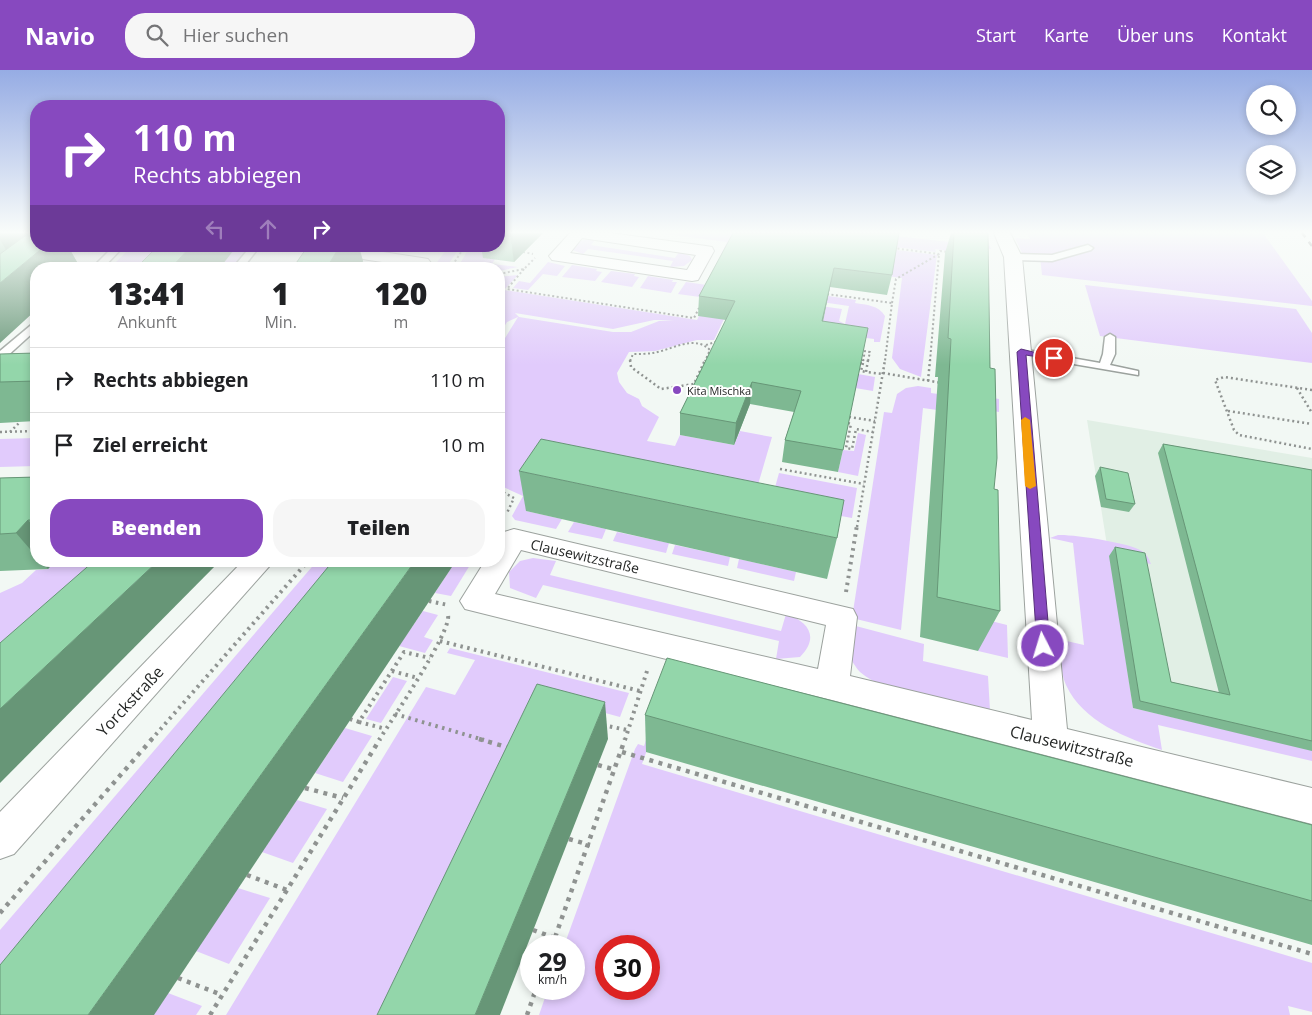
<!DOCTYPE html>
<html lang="de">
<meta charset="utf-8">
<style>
:root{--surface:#fff;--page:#f6f6f6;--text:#202124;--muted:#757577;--line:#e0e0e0;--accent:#8749bf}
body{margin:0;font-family:"Open Sans",sans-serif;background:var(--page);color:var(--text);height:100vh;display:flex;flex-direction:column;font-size:19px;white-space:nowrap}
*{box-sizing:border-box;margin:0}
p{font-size:16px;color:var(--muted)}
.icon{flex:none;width:28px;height:28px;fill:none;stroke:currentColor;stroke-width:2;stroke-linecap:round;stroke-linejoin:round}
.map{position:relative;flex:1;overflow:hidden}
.side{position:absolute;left:30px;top:192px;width:475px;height:305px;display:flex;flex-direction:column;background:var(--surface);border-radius:20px;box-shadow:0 2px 8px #0003}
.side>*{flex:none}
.banner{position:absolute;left:30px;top:30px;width:475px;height:152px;border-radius:20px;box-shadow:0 2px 8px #0003;background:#8749bf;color:#fff;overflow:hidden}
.fabs{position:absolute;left:1246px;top:15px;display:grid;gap:10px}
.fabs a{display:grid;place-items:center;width:50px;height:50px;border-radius:50%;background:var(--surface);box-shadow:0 2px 8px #0003;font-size:25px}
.speed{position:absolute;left:520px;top:865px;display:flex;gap:10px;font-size:25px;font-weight:700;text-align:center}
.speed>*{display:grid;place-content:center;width:65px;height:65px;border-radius:50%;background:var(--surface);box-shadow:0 2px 8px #0003;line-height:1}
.speed small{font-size:12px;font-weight:400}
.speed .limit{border:8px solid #d22;background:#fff;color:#111}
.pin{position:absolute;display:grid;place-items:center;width:42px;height:42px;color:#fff;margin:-21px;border:2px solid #fff;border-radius:50%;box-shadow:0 1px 5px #0007}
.me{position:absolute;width:55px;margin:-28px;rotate:355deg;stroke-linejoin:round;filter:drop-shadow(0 0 4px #0008)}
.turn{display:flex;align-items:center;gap:18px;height:105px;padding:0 20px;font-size:22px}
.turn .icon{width:65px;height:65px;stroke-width:2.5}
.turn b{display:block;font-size:35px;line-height:42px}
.lanes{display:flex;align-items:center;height:48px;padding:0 20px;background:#0003;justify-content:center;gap:25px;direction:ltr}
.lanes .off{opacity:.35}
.eta{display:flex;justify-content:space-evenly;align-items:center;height:85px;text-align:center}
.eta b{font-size:30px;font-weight:800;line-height:35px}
.cta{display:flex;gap:10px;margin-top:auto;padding:10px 20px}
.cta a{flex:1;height:58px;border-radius:20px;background:var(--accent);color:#fff;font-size:20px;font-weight:800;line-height:58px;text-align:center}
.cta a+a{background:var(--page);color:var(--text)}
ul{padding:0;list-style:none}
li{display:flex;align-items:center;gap:15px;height:65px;padding:0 20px;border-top:1px solid var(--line)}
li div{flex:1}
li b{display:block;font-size:19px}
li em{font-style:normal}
header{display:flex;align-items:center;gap:30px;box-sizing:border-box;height:70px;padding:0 25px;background:var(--accent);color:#fff}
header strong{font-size:24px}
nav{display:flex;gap:28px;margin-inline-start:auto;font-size:18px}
.search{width:350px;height:45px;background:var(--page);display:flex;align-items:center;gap:12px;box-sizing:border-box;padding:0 18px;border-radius:20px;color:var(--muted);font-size:19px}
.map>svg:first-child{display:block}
</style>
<header>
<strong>Navio</strong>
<div class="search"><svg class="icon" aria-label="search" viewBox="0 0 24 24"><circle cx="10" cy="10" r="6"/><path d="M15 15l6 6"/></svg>Hier suchen</div>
<nav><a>Start</a><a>Karte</a><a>Über uns</a><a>Kontakt</a></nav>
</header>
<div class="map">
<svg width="1312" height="945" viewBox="0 0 1312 945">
<rect width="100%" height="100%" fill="#f2f8f4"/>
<polygon fill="#e1efe5" points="1087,350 1312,388 1312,679 1133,638"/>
<g fill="#e1cbfc" fill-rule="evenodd">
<polygon points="658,163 758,163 937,185 921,307 900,299 892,288 902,208 721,184 727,172"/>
<polygon points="781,163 869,163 950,172 986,166 991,179 951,174 949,181 935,179 936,182"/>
<polygon points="1027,163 1263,163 1312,231 1312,236 1042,205 1040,186 1022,183 1015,168 1030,169"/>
<polygon points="586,170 595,170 591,175 675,188 679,182 690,186 692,190 684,196 670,197 673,191 588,179 583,184 570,179 579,171"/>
<polygon points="155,176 206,176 246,182 235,195 222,196 226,190 187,199 101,199 108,192 116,192 129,179 153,178"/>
<polygon points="449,176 461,176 445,199 432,199"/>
<polygon points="470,176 495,176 484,188 495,189 492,194 518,197 499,201 499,199 457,199"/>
<polygon points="548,192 565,196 557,206 543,204 528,220 513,218 519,211 530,213"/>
<polygon points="572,195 597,199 596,201 602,202 595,211 562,207"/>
<polygon points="611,201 635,204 634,206 639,207 632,217 601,212"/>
<path d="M518,205L504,220L697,250L717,210L856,230L855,233C867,235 878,235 885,246L880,272H874V269L724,249L714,270H697L655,281L629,282L617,303L619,312L627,323L639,329L642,336L659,347L647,371L675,376L680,365L734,375L740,361L772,367L757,418L774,421L779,403L857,418L852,448L830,444L526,441L562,449L556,459L515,450L512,446L523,426L499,415V278L518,247L507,252L499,265V207ZM793,228L849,236L845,254L839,251L842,239L792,232ZM515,243L613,259L654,250H674L659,251L631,262H613L519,247Z"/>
<polygon points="648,206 673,210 672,212 677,212 671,223 640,218"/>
<polygon points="686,212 707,215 700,227 678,224"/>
<polygon points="1085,215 1296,239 1312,263 1312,293 1100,266"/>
<polygon points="858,304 875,307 873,321 855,318"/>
<path d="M918,316L931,318V323C954,327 976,324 999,329V342L937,331V340L923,338L901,560L852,548L884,342L892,343L897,324L906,318Z"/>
<polygon points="858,363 866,365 858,406 838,402 843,380 854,381"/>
<polygon points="36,368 36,396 0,397 0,369"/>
<polygon points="574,452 606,459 602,469 568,462"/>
<polygon points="617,462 669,473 666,483 613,471"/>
<path d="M1058,465C1072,464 1131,473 1142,481C1147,484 1149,489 1151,494L1110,486L1133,638L1312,680V691L1158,655L1162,680C1127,668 1083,652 1066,615C1060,601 1060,585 1058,569L1084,575L1073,473L1050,468Z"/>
<polygon points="675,475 730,487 728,496 672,484"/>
<path d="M533,488L556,491L550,505L781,561L786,544C810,552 819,568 800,587L776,589L779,571L543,515L536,528L510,518L509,502L520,491Z"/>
<polygon points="739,489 796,502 794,511 737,498"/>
<polygon points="55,491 162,491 0,630 0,523 22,513 36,500 48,499"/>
<polygon points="317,491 383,491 0,945 0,860"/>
<polygon points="455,492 470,495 451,526 435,523"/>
<polygon points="423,541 438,545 424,567 433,570 425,583 399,576"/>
<polygon points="979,548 1007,555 1008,588 978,581"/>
<path d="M852,555L924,574L923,591L988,606L990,641C954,633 887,626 860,602C855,597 851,589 848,583Z"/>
<polygon points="450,578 629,623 620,647 561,631 411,945 226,945 426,617 455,625 475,590 447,583"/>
<path d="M662,603L692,611L690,617L697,619L692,633L666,626L642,694L1312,893V942L1288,936L1290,945H539L548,919H574V876H564L635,679L638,674L644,676L652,653L645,651ZM606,876H649V919H606Z"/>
<polygon points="393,607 407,611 381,653 366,649"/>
<polygon points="345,658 372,666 343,712 315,703"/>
<polygon points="297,730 327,739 293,793 262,782"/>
<polygon points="238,818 270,828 229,894 196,881"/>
<polygon points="168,923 202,936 196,945 153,945"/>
</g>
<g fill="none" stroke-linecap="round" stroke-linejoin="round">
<defs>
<g id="service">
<polygon points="1088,175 1093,178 1091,180 1052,191 1013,190 1008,187 1013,184 1052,185"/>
<polygon points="114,176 124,176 102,199 91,199"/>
<polygon points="251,176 260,176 242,199 232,199"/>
<polygon points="36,251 36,260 4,289 0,290 0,281"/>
<polygon points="1110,264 1115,267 1115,284 1110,295 1138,301 1138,305 1021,285 1015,282 1021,279 1100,293 1103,284 1105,267"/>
</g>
<g id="minor">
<path d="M570,163H610L706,176L712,177L714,181L698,210L692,211L552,190L549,186ZM582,168L696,185L687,200L570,183Z"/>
<path d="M994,163H1010L1022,187L1067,659L1312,718V754L832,630L465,539L460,531L485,491H499V471L504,462L514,459L853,539L857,547L850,606L1032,650L1004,187ZM521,480L826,555L818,599L495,524Z"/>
<polygon points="301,176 344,176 422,188 428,189 431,193 428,197 422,198 309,181"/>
<polygon points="243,491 274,491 14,784 0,789 0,742"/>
</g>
</defs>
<use href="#service" stroke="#9ca29e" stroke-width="3"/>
<use href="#minor" stroke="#9ca29e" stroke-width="2"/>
<g stroke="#8f9391" stroke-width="2" stroke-dasharray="2 2.5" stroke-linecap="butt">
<polyline points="893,178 939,184 940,181 948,182"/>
<polyline points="523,182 533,184"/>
<polyline points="450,199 465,176"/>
<polyline points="524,199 507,219 694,248 699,238"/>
<polyline points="499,204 524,199 535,188"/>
<polyline points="827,224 892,233 885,291"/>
<polyline points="892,233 896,209 939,184"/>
<polyline points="706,275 718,271"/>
<path d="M630,291L633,284C640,284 647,284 653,283C672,280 694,264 710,280L705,291"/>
<polyline points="863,291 865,281 870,282 868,291"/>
<polyline points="930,291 939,184"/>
</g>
<g stroke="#8f9391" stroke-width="2.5" stroke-dasharray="2 3" stroke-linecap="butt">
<polyline points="630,290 631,297 661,319 694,314 705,290"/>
<polyline points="868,290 866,302 883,304"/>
<polyline points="860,293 863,293 863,290"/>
<polyline points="863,293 861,301 866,302"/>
<polyline points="883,303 942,313"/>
<polyline points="928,311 930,290"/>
<polyline points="1297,318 1312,343"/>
<polyline points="1312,320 1224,307 1215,310 1234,360 1239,365 1312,379"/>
<polyline points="1228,341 1312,354"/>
<polyline points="849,347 875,351"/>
<polyline points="848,353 851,354 846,378 852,379 856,359 873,362"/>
<polyline points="0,362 36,361"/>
<polyline points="10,362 20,352"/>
<polyline points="780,399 864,414"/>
<polyline points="499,420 514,428 507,443"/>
<polyline points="857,457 885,290"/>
</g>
<g stroke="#8f9391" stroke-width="4" stroke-dasharray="2.5 4.5" stroke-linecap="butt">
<polyline points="846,522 857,455"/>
<polyline points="429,531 448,535"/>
<polyline points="440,571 640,621"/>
<polyline points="392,601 418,608"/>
<polyline points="395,644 484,670"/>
<polyline points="350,649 359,652 404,582 430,588"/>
<polyline points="359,652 386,659"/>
<polyline points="603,655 627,660"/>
<polyline points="151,670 308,491"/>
<path d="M379,670C391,651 452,561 448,545"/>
<polyline points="625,670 647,601"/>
</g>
<g stroke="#8f9391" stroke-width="4.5" stroke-dasharray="4 5.5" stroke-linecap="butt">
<polyline points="479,669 510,678"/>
<polyline points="622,682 1312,884"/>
<polyline points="598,695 616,700"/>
<polyline points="305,718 343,728"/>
<polyline points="569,769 590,775"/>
<polyline points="247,805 287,820"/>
<polyline points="0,843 152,669"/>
<polyline points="533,860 555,868"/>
<polyline points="552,876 625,669"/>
<polyline points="178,908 222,925"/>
<polyline points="210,945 380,669"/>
<polyline points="527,945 536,919"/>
</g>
<use href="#service" fill="#fff" fill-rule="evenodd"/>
<use href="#minor" fill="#fff" fill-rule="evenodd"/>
<polyline stroke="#444745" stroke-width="2.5" stroke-dasharray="5.5 5.5" stroke-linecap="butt" points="1302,163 1312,176"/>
</g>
<g fill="#7eb892">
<polygon points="0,163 36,163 36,176 107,176 102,181 71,182 81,199 0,183"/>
<polygon points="499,163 543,163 514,192 483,188 481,176 499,176"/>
<polygon points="951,163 988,163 990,298 994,419 1000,541 978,581 920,567 938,307 935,307 945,183"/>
<polygon points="729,171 892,205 887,225 830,217 823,252 843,380 838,402 782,392 785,370 794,342 750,334 734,375 680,365 680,343 726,250 698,246 699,226"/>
<polygon points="308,176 371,176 370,178 359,176 363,191 359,199 292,199"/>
<polygon points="36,283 36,351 0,353 0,284"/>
<polygon points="1163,374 1312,400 1312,681 1133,638 1109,486 1115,477 1171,612 1219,623 1158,383"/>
<polygon points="1100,397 1135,434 1129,442 1101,437 1095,406"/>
<polygon points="519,401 837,468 827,509 526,441"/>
<polygon points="36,407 36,491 55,491 48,499 0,501 0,408"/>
<polygon points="645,645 1312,755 1312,875 646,682"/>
</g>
<g fill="#679677">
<polygon points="0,163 24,163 27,168 8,183 0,170"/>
<polygon points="510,163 543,163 514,192"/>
<polygon points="45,176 68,176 81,199 36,199 36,240 0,273 0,213"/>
<polygon points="99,176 107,176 102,181"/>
<polygon points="191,176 237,176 219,199 170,199"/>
<polygon points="340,176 358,176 363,191 359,199 326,199"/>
<polygon points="834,198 830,217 818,272 822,251"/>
<polygon points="752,312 750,334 734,375 736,353"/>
<polygon points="28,450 36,459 36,486 16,463"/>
<polygon points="41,491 55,491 48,499"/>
<polygon points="158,491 220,491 0,713 0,639"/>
<polygon points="415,491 456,491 154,945 88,945"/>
<polygon points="605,632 608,669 500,945 475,945"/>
</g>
<g fill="#93d6aa" stroke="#679677">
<polygon points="29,163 36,163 36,176 45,176 0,213 0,184"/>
<polygon points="733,163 899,163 892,205 834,198 822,251 868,258 843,380 785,370 801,321 752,312 736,353 680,343 735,231 699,226"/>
<polygon points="954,163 988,163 990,298 995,299 997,388 994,419 998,420 1000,541 937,527 951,269 948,268"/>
<polygon points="158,176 191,176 170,199 135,199"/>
<polygon points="308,176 340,176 326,199 292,199"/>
<polygon points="36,283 36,311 0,312 0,284"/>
<polygon points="541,369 844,430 837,468 519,401"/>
<polygon points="1163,374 1312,400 1312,671 1140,631 1115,477 1145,483 1171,612 1230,625"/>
<polygon points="1100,397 1128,403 1135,434 1106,429"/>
<polygon points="36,407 36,450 28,450 16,463 0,464 0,408"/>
<polygon points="94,491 158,491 0,639 0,573"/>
<polygon points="333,491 415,491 88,945 0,945 0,895"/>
<polygon points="667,588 1312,755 1312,831 645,645"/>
<polygon points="537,614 605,632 475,945 377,945"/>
</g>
<linearGradient id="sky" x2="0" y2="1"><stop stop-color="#96ace4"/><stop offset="0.55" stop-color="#f9fcfa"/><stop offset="1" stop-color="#f9fcfa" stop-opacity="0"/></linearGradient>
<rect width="1312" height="295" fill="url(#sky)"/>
<polygon fill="#8749bf" stroke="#582f7c" points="1021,279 1058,288 1054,290 1026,285 1050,576 1043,582 1037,576 1017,282"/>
<polygon fill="#f59e0b" points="1025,347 1030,350 1036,416 1030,419 1025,416 1021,350"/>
<circle fill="#8749bf" stroke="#fff" stroke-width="2" cx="677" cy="320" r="5"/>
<g text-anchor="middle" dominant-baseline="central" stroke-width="4" stroke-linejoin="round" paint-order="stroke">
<g font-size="11" fill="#252726" stroke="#fff" text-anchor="start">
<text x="687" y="320">Kita Mischka</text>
</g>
<g font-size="14" fill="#252726" stroke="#fff">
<text transform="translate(585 486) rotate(13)">Clausewitzstraße</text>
</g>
<g font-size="16" fill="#252726" stroke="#fff">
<text transform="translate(130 631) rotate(-47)">Yorckstraße</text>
<text transform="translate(1072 676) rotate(14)">Clausewitzstraße</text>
</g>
</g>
</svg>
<div class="fabs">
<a><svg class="icon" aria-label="search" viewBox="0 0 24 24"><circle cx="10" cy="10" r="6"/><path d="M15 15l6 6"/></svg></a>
<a><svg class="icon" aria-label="layers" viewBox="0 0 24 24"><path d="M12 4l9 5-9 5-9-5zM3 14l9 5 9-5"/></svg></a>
</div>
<div class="speed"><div>29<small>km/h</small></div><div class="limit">30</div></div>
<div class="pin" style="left:1054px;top:288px;background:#d93025"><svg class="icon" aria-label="arrive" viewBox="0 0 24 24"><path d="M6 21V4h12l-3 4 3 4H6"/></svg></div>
<svg class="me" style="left:1043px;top:576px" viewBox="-20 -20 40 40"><circle r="17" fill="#8749bf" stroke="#fff" stroke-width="3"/><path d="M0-11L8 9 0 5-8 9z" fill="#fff"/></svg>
<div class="banner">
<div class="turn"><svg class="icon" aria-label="right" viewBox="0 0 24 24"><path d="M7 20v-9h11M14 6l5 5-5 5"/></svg><div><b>110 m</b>Rechts abbiegen</div></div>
<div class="lanes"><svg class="icon off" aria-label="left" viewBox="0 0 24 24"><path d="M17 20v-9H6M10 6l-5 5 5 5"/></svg><svg class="icon off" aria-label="ahead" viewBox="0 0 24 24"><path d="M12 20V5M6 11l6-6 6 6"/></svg><svg class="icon" aria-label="right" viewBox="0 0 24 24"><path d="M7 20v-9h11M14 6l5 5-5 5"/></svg></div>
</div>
<section class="side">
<div class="eta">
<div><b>13:41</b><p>Ankunft</p></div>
<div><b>1</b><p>Min.</p></div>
<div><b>120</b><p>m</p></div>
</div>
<ul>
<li><svg class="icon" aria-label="right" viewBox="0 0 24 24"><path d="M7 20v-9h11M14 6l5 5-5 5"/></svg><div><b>Rechts abbiegen</b></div><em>110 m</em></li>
<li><svg class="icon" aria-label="arrive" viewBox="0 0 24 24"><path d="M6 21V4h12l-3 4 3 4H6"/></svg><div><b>Ziel erreicht</b></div><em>10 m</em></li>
</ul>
<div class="cta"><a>Beenden</a><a>Teilen</a></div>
</section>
</div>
